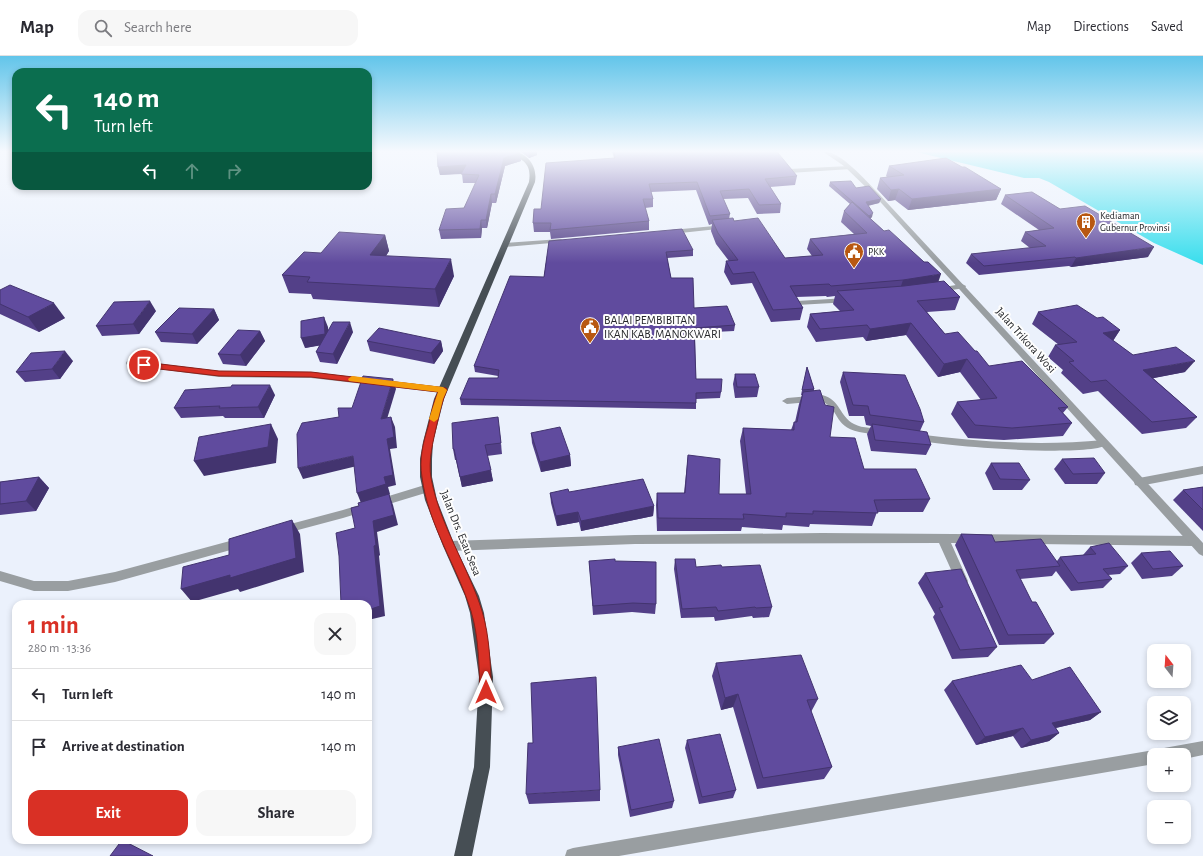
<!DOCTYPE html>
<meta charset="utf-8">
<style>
:root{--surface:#fff;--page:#f7f7f7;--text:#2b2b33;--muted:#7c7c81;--line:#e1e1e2;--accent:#d93025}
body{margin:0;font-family:"Alegreya Sans",sans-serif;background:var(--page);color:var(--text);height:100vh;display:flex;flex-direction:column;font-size:15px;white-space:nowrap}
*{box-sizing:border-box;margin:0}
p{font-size:13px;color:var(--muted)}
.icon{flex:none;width:22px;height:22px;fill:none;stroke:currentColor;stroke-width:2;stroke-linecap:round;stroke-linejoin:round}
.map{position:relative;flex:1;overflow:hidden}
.details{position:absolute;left:12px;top:544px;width:360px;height:244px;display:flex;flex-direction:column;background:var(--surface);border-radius:12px;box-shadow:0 2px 6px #0003}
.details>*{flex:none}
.guide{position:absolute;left:12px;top:12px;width:360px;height:122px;border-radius:12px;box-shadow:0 2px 6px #0003;background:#0b6e4f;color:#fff;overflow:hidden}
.needle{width:26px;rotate:343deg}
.controls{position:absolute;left:1147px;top:588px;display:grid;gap:8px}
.controls a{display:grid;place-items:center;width:44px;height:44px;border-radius:8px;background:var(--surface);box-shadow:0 2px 6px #0003;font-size:20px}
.pin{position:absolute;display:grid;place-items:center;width:34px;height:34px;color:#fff;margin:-17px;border:2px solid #fff;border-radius:50%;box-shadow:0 1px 4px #0007}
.me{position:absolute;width:44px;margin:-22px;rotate:0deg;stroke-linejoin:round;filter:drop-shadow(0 0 3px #0008)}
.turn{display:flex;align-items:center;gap:14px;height:84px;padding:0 16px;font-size:18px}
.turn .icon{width:52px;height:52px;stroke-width:2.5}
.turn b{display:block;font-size:28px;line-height:34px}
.lanes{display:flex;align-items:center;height:38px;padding:0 16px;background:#0003;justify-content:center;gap:20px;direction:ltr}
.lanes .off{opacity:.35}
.round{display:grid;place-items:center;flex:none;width:42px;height:42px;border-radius:12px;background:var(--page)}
.headline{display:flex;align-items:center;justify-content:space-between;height:68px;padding:0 16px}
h1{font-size:24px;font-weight:600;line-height:30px;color:var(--accent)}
.button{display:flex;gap:8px;margin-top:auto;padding:8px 16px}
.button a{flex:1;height:46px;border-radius:12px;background:var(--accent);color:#fff;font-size:16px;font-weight:600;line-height:46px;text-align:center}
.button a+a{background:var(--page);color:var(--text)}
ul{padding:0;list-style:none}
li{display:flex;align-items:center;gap:12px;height:52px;padding:0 16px;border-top:1px solid var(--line)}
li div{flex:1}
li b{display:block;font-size:15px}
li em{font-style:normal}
header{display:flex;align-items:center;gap:24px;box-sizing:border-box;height:56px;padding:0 20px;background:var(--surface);border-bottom:1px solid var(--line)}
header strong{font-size:19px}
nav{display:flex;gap:22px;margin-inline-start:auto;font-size:14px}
.search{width:280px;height:36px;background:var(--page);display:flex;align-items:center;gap:10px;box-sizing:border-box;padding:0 14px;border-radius:12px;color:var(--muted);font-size:15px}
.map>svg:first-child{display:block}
</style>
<header>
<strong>Map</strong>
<div class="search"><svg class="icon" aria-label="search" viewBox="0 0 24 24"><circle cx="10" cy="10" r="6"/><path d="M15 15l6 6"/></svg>Search here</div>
<nav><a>Map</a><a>Directions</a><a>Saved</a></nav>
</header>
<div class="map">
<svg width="1203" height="800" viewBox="0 0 1203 800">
<rect width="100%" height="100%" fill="#ebf1fc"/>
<polygon fill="#3adeed" points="912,95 1203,95 1203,209 1154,187 1049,126 1039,122 1024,122"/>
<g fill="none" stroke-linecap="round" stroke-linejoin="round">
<g fill="#999ea1" fill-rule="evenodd">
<polygon points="849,110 852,112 851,113 789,117 786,115 789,113"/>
<polygon points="725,169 727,170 727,172 671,178 668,176 671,174"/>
<polygon points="561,183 564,185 563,186 505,191 502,189 505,187"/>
<polygon points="962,228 966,230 965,232 938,236 934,234 938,232"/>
<polygon points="847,242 850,242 850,246 797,249 793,247 797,245"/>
<polygon points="130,304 219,315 311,316 443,331 448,334 443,337 311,322 219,321 127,309 126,307 127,305"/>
<path d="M822,339C841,344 839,360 854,368C863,373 875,371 884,374L886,376L884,378C879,380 871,378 865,377C832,373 842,354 821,345L787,348L782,345L787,342Z"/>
<path d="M916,378C979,386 1041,390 1104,384L1109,387C1099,403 935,390 913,383L911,381Z"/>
<polygon points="1203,410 1203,418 1139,430 1135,429 1134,426 1135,423 1139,422"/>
<polygon points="822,477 1194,480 1198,482 1200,485 1198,488 1194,490 951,487 968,525 966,529 962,530 958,529 939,487 635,488 449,495 445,493 443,490 445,487 449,485 635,479"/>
<polygon points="1203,685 1203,699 1184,703 1184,699 1154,699 1154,708 619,800 565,800 567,794 573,792 1154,694 1158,696 1164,692"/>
</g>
<g fill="#999ea1" fill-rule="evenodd">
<path d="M822,95C841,95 865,124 878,137L1203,487V500L1199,498L874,139L844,110Z"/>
<polygon points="428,428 432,429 433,432 432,435 343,462 283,478 279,477 277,474 279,471 283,470 343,454"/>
<polygon points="241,482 245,484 247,487 245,490 115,526 68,535 34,535 0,525 0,515 34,525 68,525 115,516"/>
</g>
<path fill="#464e54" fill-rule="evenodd" d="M509,95C526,95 538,109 535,126L444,343L433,386L432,403V421L437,444L455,490L479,540L484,557L493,621L490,711L472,800H454L474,711L479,621L470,557L465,540L443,490L425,444L420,421V403L423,386L434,343L529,126C532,106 522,105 509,95Z"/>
</g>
<g fill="#534088">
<polygon points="430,95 537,95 537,99 529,102 521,96 518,95 521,105 505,110 496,147 492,147 487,172 482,172 481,182 441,183 439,174 464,152 476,127 463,127 462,118 440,119 437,97"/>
<polygon points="612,95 775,95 797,120 795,129 770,131 781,148 780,157 757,158 748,142 723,143 730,158 729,163 734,165 785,202 812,200 807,193 810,183 854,178 841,166 844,155 850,148 829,130 830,126 856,132 881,143 879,147 868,150 872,161 870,162 938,226 960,241 955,254 927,256 945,278 975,295 989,310 1068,351 1063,357 1072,367 1063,380 1004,384 968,382 951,358 957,346 981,344 960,316 938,321 906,279 866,285 863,281 816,286 807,271 810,258 840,255 833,248 835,240 827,241 826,240 796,241 803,252 800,264 771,266 752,227 731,229 724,216 726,205 729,205 716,188 711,175 712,168 709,169 696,134 651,136 653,143 653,151 645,152 649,165 649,174 551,183 550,176 534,176 533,167 541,153 614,102"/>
<polygon points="889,110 962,111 1001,133 996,144 908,154 895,144 888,145 877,133 880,122 887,121 886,120"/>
<polygon points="1005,139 1060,153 1148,201 1071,211 1069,210 979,219 966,207 971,198 1030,192 1021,185 1025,176 1039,174 1001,148"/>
<polygon points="385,179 389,195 386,200 454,220 439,251 313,243 311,238 289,237 282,219"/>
<polygon points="549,185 693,194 693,200 667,202 671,222 694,252 735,269 734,275 695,277 696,323 721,336 720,342 696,343 696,353 461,349 460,343 498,322 498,320 475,316 474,310 544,221"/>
<polygon points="0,234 65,262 39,276 0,258"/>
<polygon points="214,253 219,264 197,288 161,286 155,276"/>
<polygon points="156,255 139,278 102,280 96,270"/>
<polygon points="1038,256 1097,262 1120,274 1113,285 1133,299 1185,316 1153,322 1197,361 1186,372 1142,378 1098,335 1083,338 1061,317 1063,314 1048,301 1055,289 1059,289 1032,268"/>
<polygon points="328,271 328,274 353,276 337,308 320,306 316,296 320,289 305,292"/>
<polygon points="260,275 265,285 246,310 223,308 218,298"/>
<polygon points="367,285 441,285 443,295 434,308 370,295"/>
<polygon points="73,305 60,323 25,326 16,316"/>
<polygon points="807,311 814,333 814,335 830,381 864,413 930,443 923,456 877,456 872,470 810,468 809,471 783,469 782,474 742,471 741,475 657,475 656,449 657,437 684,437 688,399 719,438 746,438 740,385 743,372 791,374 794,366 795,366 799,348 802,339 801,339"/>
<polygon points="843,316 924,366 920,375 931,389 926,399 871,395 867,378 871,370 866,369 864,360 849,360 840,326"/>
<polygon points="735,318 759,331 757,341 735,342 733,328"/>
<polygon points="231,331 275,339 264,362 225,362 223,360 181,362 174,352"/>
<polygon points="499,372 502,398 487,400 493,425 462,431 456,404 455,404 453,393"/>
<polygon points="531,377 570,399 571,410 541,416 532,387"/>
<polygon points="1062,403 1105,417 1097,428 1065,428 1054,413"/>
<polygon points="991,407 1030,424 1022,434 993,434 985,417"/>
<polygon points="39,421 49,432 36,455 0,459 0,426"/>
<polygon points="1203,431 1203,475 1173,444 1183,434"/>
<polygon points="569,436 654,450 653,460 581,475 579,466 557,470 551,447 550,437"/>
<polygon points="961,478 995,486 1057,505 1060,501 1083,499 1090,491 1128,510 1120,518 1108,519 1112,523 1103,532 1071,535 1056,515 1052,520 1020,523 1032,546 1054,578 1044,588 999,589 955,489"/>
<polygon points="1141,497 1183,510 1172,520 1142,523 1131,507"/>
<polygon points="675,503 696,511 722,511 772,551 769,561 753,562 752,560 715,565 714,561 681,562 674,513"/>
<polygon points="589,505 615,505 656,548 655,558 632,556 593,559"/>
<polygon points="925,517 997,591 988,601 952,603 933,561 935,558 918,527"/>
<polygon points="716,607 818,643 811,656 832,711 824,723 757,733 733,651 721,654 712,620"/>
<polygon points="1032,624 1101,656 1090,664 1056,672 1059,677 1049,685 1021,692 1013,680 976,689 944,634 952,625"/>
<polygon points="687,684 736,734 733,742 699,748 685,692"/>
<polygon points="618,691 674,745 672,752 630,761 618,699"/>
<polygon points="600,734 600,745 529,748 526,738"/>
</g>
<g fill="#43346f">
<polygon points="529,95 537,95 537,99 529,102"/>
<polygon points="520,97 521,105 505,110 496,147 495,138 504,102"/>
<polygon points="466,109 467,117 440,119 438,111"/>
<polygon points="899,133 895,144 888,145 891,134"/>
<polygon points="1001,133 996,144 908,154 912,143"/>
<polygon points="491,138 492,147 487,172 486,164"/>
<polygon points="881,143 879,147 864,150 866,146"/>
<polygon points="873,157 872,161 868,165 869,160"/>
<polygon points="481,164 482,172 481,182 480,173"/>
<polygon points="385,179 389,195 375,216 370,199"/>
<polygon points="1154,191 1148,201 1071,211 1076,202"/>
<polygon points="451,203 454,220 439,251 435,233"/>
<polygon points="941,218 937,230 899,236 903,224"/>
<polygon points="150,245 156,255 139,278 133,268"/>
<polygon points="54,247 65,262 39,276 28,261"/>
<polygon points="214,253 219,264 197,288 192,278"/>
<polygon points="324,261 328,271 329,288 305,292 301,282"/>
<polygon points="350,266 353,276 337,308 333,298"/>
<polygon points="911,267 906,279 866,285 870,273"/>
<polygon points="1120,274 1112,286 1103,277"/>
<polygon points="260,275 265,285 246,310 240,299"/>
<polygon points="441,285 443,295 434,308 431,297"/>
<polygon points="65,295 73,305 60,323 52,313"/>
<polygon points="967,303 960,316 938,321 944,308"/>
<polygon points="1195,305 1185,316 1134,326 1143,314"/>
<polygon points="393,323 396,333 384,373 381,363"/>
<polygon points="270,329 275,339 264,362 258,351"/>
<polygon points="391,361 395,371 397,392 390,393 396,429 388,431 390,438 389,438 393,449 398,469 377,476 380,499 379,500 385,560 368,564 368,554 361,447 357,437 384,421 387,383"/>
<polygon points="498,361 499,372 502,398 501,387"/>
<polygon points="271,368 278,383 276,407 204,420 194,405"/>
<polygon points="570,399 571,410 541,416 540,406"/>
<polygon points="353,400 357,410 303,423 298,412"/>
<polygon points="491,414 493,425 462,431 460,421"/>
<polygon points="39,421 49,432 36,455 26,445"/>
<polygon points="654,450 653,460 581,475 581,465"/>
<polygon points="578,456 579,466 557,470 556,460"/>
<polygon points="292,464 300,478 304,516 240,536 238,533 192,546 181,533"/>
<polygon points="738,638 733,651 721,654 725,642"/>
<polygon points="1101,656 1090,664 1042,675 1052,667"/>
<polygon points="1023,672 1013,680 976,689 985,681"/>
<polygon points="1059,677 1049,685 1021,692 1031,684"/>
</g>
<g fill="#604b9e" stroke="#43346f">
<polygon points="437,95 517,95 520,97 504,102 495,138 491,138 486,164 481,164 480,173 439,174 446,153 464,152 479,119 461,118 466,109 438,111"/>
<polygon points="614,95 775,95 778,97 797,120 765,123 781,148 759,149 749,133 720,135 730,158 710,160 697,126 649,128 653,143 643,143 649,165 550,174 551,167 533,167 534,153 541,153 546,107 615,102"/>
<polygon points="946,102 962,111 965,111 1001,133 912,143 899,133 891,134 880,122 904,119 889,110"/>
<polygon points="851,125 856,132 869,130 881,143 866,146 873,157 869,160 830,126"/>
<polygon points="1032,136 1060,153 1085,150 1154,191 1076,202 1075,201 984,210 971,198 1046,190 1025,176 1054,172 1005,139"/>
<polygon points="852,146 884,175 889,174 924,206 928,206 941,218 903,224 831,230 829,228 790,230 803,252 773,254 754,216 733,218 726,205 738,204 718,177 712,164 733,162 734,165 758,162 785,202 823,199 810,183 867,177 844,155"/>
<polygon points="682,173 693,194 666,196 671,222 693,222 694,252 727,250 735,269 694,272 696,323 722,323 721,336 696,337 696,347 460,343 469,322 498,322 499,314 474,310 510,220 544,221 549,185"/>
<polygon points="339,176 385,179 370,199 451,203 435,233 307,226 310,221 282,219 304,196 321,197"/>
<polygon points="944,225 960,241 917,245 945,278 958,276 975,295 977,295 989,310 1022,305 1068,351 1058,352 1072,367 1012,372 975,369 957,346 997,342 967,303 944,308 911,267 870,273 867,269 820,273 810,258 854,254 837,235 904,230"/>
<polygon points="10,229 54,247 28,261 0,248 0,234"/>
<polygon points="150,245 133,268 96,270 114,246"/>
<polygon points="1077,249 1097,262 1103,261 1120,274 1103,277 1133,299 1176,291 1195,305 1143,314 1197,361 1152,366 1106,324 1091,326 1069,306 1074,305 1055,289 1077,286 1038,256"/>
<polygon points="179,252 214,253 192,278 155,276"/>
<polygon points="324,261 325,278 301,282 301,265"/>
<polygon points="333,266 350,266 333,298 316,296"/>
<polygon points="379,272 441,285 431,297 367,285"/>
<polygon points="238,274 260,275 240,299 218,298"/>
<polygon points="65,295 52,313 16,316 31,297"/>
<polygon points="807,311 814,333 802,334"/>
<polygon points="843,316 905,319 920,353 924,366 870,359 868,350 853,349"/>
<polygon points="735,318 755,318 759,331 737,331"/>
<polygon points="363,320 393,323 381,363 391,361 394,381 387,383 393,419 384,421 386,428 357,437 353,400 298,412 297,378 302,367 339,361 338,352 352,352"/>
<polygon points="232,329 270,329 258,351 219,352 220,350 174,352 185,334 231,331"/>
<polygon points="820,334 825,349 834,351 830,381 855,382 864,413 916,413 930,443 874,444 878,457 813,455 813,458 786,457 786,461 743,458 744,463 658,462 657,437 685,437 688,399 720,403 719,438 751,438 743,372 794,374 794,366 797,366 803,336"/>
<polygon points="498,361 501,387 485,389 491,414 460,421 454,393 453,393 452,367"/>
<polygon points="271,368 268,391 194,405 199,381"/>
<polygon points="872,368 927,376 931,389 875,384"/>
<polygon points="560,371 570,399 540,406 531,377"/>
<polygon points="1094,402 1105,417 1073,418 1062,403"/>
<polygon points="991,407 1019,407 1030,424 1000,423"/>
<polygon points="39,421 26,445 0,448 0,426"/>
<polygon points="643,423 654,450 581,465 578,456 556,460 550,437 568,433 569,436"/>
<polygon points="1203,431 1203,454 1183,434"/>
<polygon points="389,438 394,459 373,465 376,489 374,490 380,550 368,554 368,548 341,548 339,500 336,477 355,472 351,452 359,450 358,447"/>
<polygon points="292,464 296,502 230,522 230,519 181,533 183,511 229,499 229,483"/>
<polygon points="961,478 992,479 995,486 1041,483 1060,510 1016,514 1032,546 1036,546 1054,578 1008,579"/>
<polygon points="1109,487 1128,510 1103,513 1112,523 1078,527 1060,501 1096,498 1090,491"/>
<polygon points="1170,495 1183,510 1153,513 1141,497"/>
<polygon points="615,503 615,505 656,506 656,548 633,547 593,550 589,505"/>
<polygon points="675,503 695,503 696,511 721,509 722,511 760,509 772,551 756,552 755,551 718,555 716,551 682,553"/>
<polygon points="961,513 997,591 960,594 939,552 943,551 925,517"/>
<polygon points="801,599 818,643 807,644 832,711 763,722 738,638 725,642 716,607"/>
<polygon points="1021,609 1032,624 1070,611 1101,656 1052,667 1059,677 1031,684 1023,672 985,681 952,625"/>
<polygon points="596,621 600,734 526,738 528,687 533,687 531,627"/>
<polygon points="720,678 736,734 702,741 687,684"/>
<polygon points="659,683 674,745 631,754 618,691"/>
<polygon points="122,784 153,800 110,800"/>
</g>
<linearGradient id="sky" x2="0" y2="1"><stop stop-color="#62c5ea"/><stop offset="0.46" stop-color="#f6f9fe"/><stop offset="1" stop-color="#f6f9fe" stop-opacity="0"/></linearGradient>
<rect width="1203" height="207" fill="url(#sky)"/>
<path fill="#d93025" stroke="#8d1f18" d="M144,306L219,315L311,316L446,332L447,334C442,345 440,356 437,368C433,386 428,404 431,422C440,470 468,510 482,555C490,581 490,609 492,636L490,640L486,642L481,640L480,636C479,610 479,581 471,555C457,510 428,469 422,421C419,404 423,387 428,371C431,359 433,347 438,336L311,321L219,320L142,311L141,309Z"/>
<polygon fill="#f59e0b" points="352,320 443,331 447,334 443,343 438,363 434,366 429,363 438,336 349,325 348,323"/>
<defs>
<symbol id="building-pin" viewBox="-11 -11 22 30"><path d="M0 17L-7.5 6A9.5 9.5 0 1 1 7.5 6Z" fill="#b85811" stroke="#fefefe"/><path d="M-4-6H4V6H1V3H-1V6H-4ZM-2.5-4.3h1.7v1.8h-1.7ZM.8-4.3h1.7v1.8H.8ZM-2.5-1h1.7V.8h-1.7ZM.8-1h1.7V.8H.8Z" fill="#fff"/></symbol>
<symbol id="civic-pin" viewBox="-11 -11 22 30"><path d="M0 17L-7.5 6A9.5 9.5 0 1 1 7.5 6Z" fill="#b85811" stroke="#fefefe"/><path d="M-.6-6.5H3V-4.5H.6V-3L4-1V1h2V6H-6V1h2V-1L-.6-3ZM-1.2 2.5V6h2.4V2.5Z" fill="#fff"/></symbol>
</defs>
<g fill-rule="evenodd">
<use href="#building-pin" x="1075" y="155" width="22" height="30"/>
<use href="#civic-pin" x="843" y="185" width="22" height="30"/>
<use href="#civic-pin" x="579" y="260" width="22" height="30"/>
</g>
<g text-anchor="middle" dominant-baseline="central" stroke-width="4" stroke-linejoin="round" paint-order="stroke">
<g font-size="10" fill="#25272b" stroke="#fefefe" text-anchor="start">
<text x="1100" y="160">Kediaman<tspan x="1100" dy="12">Gubernur Provinsi</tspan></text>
<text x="868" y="196">PKK</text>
</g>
<g font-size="12" fill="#25272b" stroke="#fefefe" text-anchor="start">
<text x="604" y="264">BALAI PEMBIBITAN<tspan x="604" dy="14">IKAN KAB. MANOKWARI</tspan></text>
</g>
<g font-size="12" fill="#25272b" stroke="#fefefe">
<text transform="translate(1026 284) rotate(48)">Jalan Trikora Wosi</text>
<text transform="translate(461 477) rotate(68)">Jalan Drs. Esau Sesa</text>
</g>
</g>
</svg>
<div class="controls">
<a><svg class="needle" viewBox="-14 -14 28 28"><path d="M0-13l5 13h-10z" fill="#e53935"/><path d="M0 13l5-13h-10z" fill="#7c7c81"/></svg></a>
<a><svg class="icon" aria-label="layers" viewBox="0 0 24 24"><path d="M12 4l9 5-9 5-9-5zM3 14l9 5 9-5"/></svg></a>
<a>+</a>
<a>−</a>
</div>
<div class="pin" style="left:144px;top:309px;background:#d93025"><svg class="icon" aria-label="arrive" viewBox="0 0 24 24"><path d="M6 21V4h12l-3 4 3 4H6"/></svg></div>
<svg class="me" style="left:486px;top:636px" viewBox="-20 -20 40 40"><path d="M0-17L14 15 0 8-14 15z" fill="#d93025" stroke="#fff" stroke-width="4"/></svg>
<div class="guide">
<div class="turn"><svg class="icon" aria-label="left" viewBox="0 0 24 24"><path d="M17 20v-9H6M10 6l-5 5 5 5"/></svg><div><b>140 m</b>Turn left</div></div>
<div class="lanes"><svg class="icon" aria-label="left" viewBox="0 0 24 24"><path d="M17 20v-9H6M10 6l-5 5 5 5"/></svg><svg class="icon off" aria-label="ahead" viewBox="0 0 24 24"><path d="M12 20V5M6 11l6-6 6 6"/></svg><svg class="icon off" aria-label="right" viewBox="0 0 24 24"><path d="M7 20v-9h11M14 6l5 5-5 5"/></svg></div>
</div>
<section class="details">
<div class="headline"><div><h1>1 min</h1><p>280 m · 13:36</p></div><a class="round"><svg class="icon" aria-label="close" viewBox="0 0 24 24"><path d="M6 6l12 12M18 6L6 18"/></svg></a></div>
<ul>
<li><svg class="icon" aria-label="left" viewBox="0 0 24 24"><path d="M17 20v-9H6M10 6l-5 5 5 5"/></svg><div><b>Turn left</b></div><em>140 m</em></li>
<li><svg class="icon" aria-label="arrive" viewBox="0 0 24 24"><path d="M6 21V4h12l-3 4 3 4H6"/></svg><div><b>Arrive at destination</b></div><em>140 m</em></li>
</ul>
<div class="button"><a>Exit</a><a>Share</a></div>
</section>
</div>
